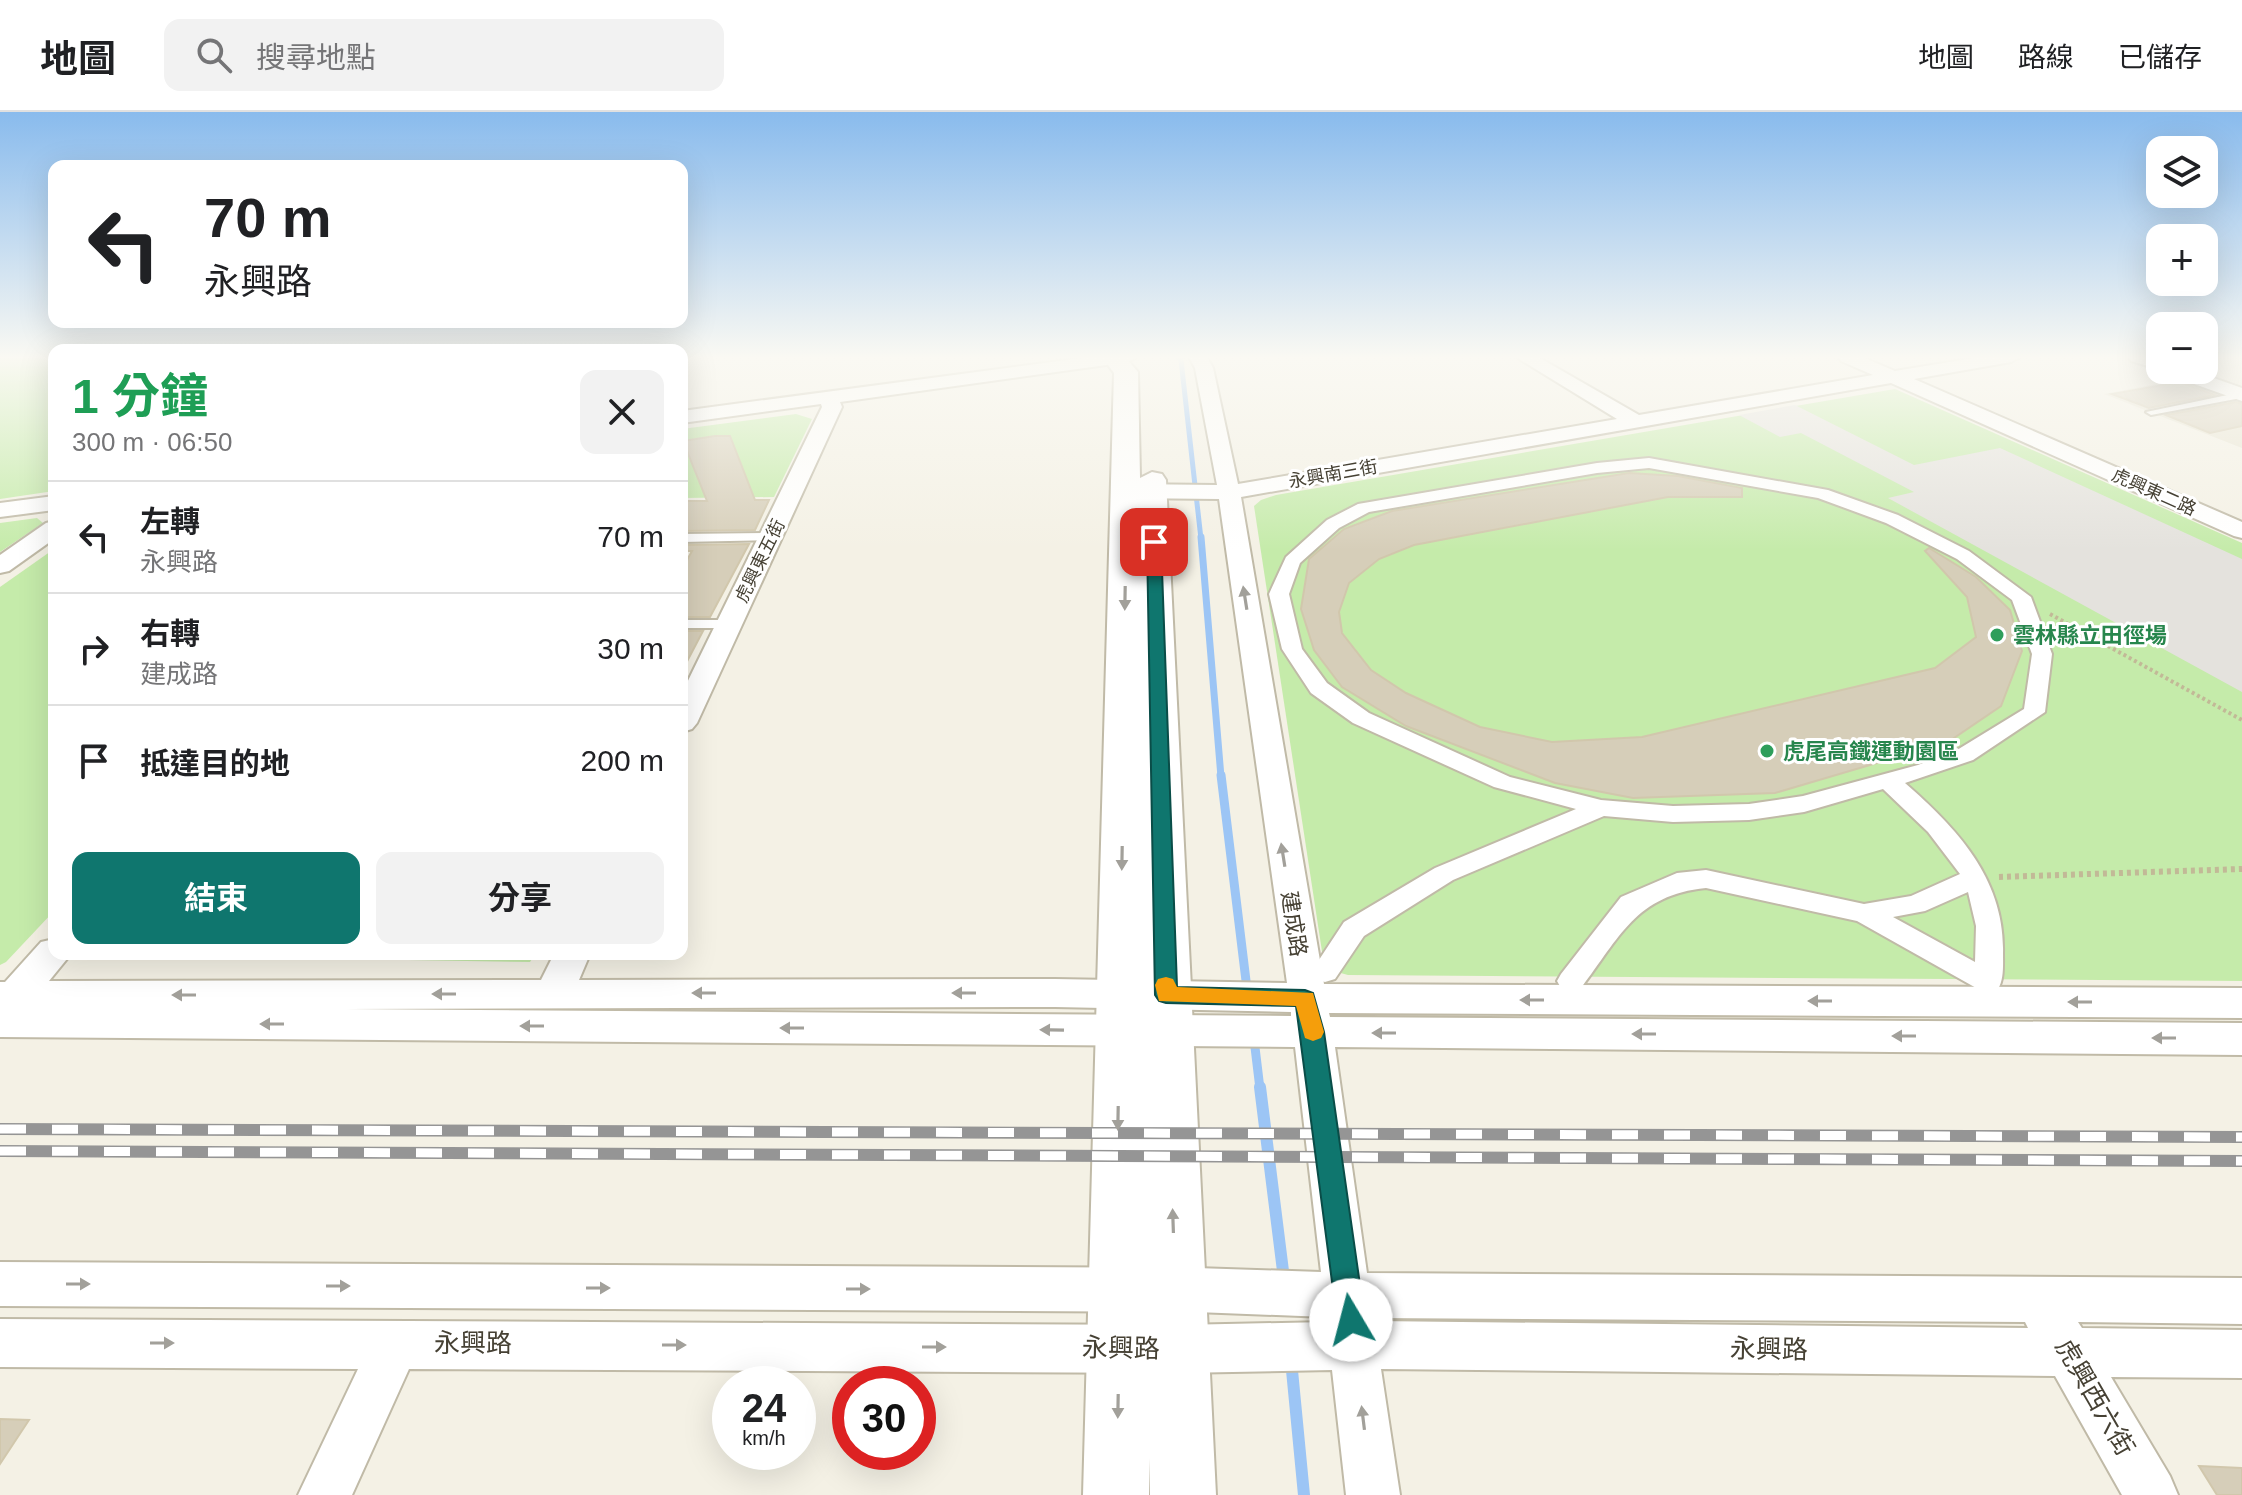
<!DOCTYPE html>
<html lang="zh-TW">
<meta charset="utf-8">
<style>
:root{--surface:#fff;--page:#f2f2f2;--text:#202124;--muted:#757577;--line:#e0e0e0;--accent:#0f766e}
body{margin:0;font-family:Helvetica,"Noto Sans TC",sans-serif;background:var(--page);color:var(--text);height:100vh;display:flex;flex-direction:column;font-size:30px;white-space:nowrap}
*{box-sizing:border-box;margin:0}
p{font-size:26px;color:var(--muted)}
.icon{flex:none;width:44px;height:44px;fill:none;stroke:currentColor;stroke-width:2;stroke-linecap:round;stroke-linejoin:round}
.map{position:relative;flex:1;overflow:hidden}
.side{position:absolute;left:48px;top:232px;width:640px;height:616px;display:flex;flex-direction:column;background:var(--surface);border-radius:16px;box-shadow:0 8px 32px #0002}
.side>*{flex:none}
.top-card{position:absolute;left:48px;top:48px;width:640px;height:168px;border-radius:16px;box-shadow:0 8px 32px #0002;background:#fff;color:var(--text);overflow:hidden}
.fabs{position:absolute;left:2146px;top:24px;display:grid;gap:16px}
.fabs a{display:grid;place-items:center;width:72px;height:72px;border-radius:16px;background:var(--surface);box-shadow:0 8px 32px #0002;font-size:40px}
.speed{position:absolute;left:712px;top:1254px;display:flex;gap:16px;font-size:40px;font-weight:700;text-align:center}
.speed>*{display:grid;place-content:center;width:104px;height:104px;border-radius:50%;background:var(--surface);box-shadow:0 8px 32px #0002;line-height:1}
.speed small{font-size:20px;font-weight:400}
.speed .limit{border:12px solid #d22;background:#fff;color:#111}
.pin{position:absolute;display:grid;place-items:center;width:68px;height:68px;color:#fff;margin:-34px;border-radius:16px;box-shadow:0 4px 12px #0006}
.me{position:absolute;width:88px;margin:-44px;rotate:352deg;stroke-linejoin:round;filter:drop-shadow(0 0 6px #0008)}
.turn{display:flex;align-items:center;gap:28px;height:168px;padding:0 24px;font-size:36px}
.turn .icon{width:104px;height:104px;stroke-width:2.5}
.turn b{display:block;font-size:56px;line-height:68px}
.round{display:grid;place-items:center;flex:none;width:84px;height:84px;border-radius:16px;background:var(--page)}
.overview{display:flex;align-items:center;justify-content:space-between;height:136px;padding:0 24px}
h1{font-size:48px;font-weight:700;line-height:60px;color:#1e9e55}
.primary-button{display:flex;gap:16px;margin-top:auto;padding:16px 24px}
.primary-button a{flex:1;height:92px;border-radius:16px;background:var(--accent);color:#fff;font-size:32px;font-weight:700;line-height:92px;text-align:center}
.primary-button a+a{background:var(--page);color:var(--text)}
ul{padding:0;list-style:none}
li{display:flex;align-items:center;gap:24px;height:112px;padding:0 24px;border-top:2px solid var(--line)}
li div{flex:1}
li b{display:block;font-size:30px}
li em{font-style:normal}
header{display:flex;align-items:center;gap:48px;box-sizing:border-box;height:112px;padding:0 40px;background:var(--surface);border-bottom:2px solid var(--line)}
header strong{font-size:38px}
nav{display:flex;gap:44px;margin-inline-start:auto;font-size:28px}
.search{width:560px;height:72px;background:var(--page);display:flex;align-items:center;gap:20px;box-sizing:border-box;padding:0 28px;border-radius:16px;color:var(--muted);font-size:30px}
.map>svg:first-child{display:block}
</style>
<header>
<strong>地圖</strong>
<div class="search"><svg class="icon" aria-label="search" viewBox="0 0 24 24"><circle cx="10" cy="10" r="6"/><path d="M15 15l6 6"/></svg>搜尋地點</div>
<nav><a>地圖</a><a>路線</a><a>已儲存</a></nav>
</header>
<div class="map">
<svg width="2242" height="1383" viewBox="0 0 2242 1383">
<rect width="100%" height="100%" fill="#f4f1e5"/>
<g fill="#e8e4d2">
<polygon points="2204,245 2242,245 2242,278 2186,258 2204,258"/>
<polygon points="2183,267 2242,288 2242,336 2104,282"/>
</g>
<g fill="#c5ebaa">
<polygon points="0,245 54,245 54,379 0,387"/>
<polygon points="1895,277 2242,431 2242,869 1348,863 1337,860 1323,846 1254,394 1261,388 1276,383"/>
<polygon points="796,302 812,307 774,385 682,386 682,317"/>
<polygon points="37,406 43,411 0,440 0,411"/>
<polygon points="54,437 54,799 6,850 0,853 0,475"/>
<polygon points="353,842 535,842 530,850 350,847"/>
</g>
<polygon fill="#e4e2dd" points="1795,293 1914,353 2000,336 2242,447 2242,580 1888,386 1914,380 1801,321 1780,325 1739,303"/>
<g fill="none" stroke-linecap="round" stroke-linejoin="round">
<polyline stroke="#9cc5f5" stroke-width="5" points="1177,245 1181,248 1201,427"/>
<polyline stroke="#9cc5f5" stroke-width="7" points="1201,425 1221,665"/>
<g stroke="#9cc5f5" stroke-width="9">
<polyline points="1221,663 1247,877"/>
<polyline points="1254,927 1260,977"/>
</g>
<g stroke="#9cc5f5" stroke-width="12">
<polyline points="1260,975 1284,1167"/>
<polyline points="1291,1248 1304,1383"/>
</g>
</g>
<g fill="#d6ceb9" stroke="#d1c7ac" stroke-width="2">
<polygon points="2180,270 2215,283 2149,296 2112,282"/>
<polygon points="2236,290 2242,292 2242,314 2210,321 2166,303"/>
<polygon points="715,324 730,324 755,388 769,388 755,418 682,419 682,389 707,389 683,329"/>
<polygon points="1629,361 1678,364 1742,376 1742,385 1668,385 1414,433 1379,447 1349,471 1339,500 1342,521 1371,558 1406,581 1480,615 1552,630 1642,625 1935,556 1976,525 1967,485 1925,439 1929,436 1976,465 2010,498 2022,539 2001,594 1948,630 1775,681 1633,686 1555,671 1406,614 1342,575 1314,538 1301,497 1309,447 1344,417 1392,399"/>
<polygon points="749,432 710,505 682,505 682,457 692,439 682,439 682,433"/>
<polygon points="682,519 703,519 682,559"/>
<polygon points="0,1307 29,1308 0,1352"/>
<polygon points="2199,1354 2242,1356 2242,1383 2217,1383"/>
</g>
<g fill="none" stroke-linecap="round" stroke-linejoin="round">
<defs>
<g id="service">
<polygon points="2242,280 2241,286 2151,303 2146,300"/>
<polygon points="771,421 775,422 775,428 682,430 682,422"/>
<polygon points="682,508 729,508 736,512 729,516 682,516"/>
</g>
<path id="pedestrian" d="M1649,346L1828,378L1898,403L1969,439L2031,485L2052,542L2045,600L1973,648L1905,671C1958,717 2005,768 2003,841C2003,854 2004,867 1998,877L1988,881L1978,877L1857,809L1706,776C1636,783 1620,825 1581,876L1571,880L1561,876L1557,869L1561,862L1621,785L1677,761L1706,758L1864,792L1911,784L1960,762L1928,720L1883,677L1804,700L1749,708L1673,710L1604,704L1453,768L1364,824L1335,867L1325,870L1315,867L1311,860L1344,810L1435,756L1576,697L1494,675L1353,611L1311,581L1282,537L1269,482L1286,445L1327,408L1358,392L1597,351ZM1649,356L1818,386L1886,411L1957,447L2012,488L2032,542L2024,597L1957,638L1918,653L1803,684L1749,692L1673,694L1601,688L1510,665L1369,601L1327,571L1302,537L1289,482L1300,451L1339,416L1369,400L1597,361ZM1968,780L1976,814L1975,850L1893,805L1925,799Z"/>
<g id="minor">
<polygon points="1089,245 1137,245 1128,250 840,290 842,295 697,611 692,617 682,620 682,581 822,295 821,292 682,311 682,299"/>
<path d="M1189,245H1207L1213,256L1238,372L1617,307L1516,245H1538L1639,303L1873,263L1841,249L1838,245H1862L1895,259L1980,245H2020L2011,250L1914,267L2242,410V426L2234,424L1891,271L1241,385L1324,872L2242,876V906L1329,901L1330,905L2242,911V943L1335,935L1367,1161L2242,1166V1212L2078,1210L2082,1216L2242,1218V1266L2111,1265L2170,1364L2178,1383H2122L2055,1264L1381,1257L1400,1383H1346L1332,1258L1180,1261L409,1257L352,1383H298L358,1257L0,1255V1207L1180,1213L1327,1210L1326,1205L1196,1200L0,1194V1150L1196,1156L1321,1160L1295,935L0,925V870H5L41,830L54,827V842H71L49,869L541,868L554,842H590L579,868L1055,867L1287,871L1219,387L1126,386L1115,379L1126,372L1217,373L1195,256ZM1055,895L1291,900V904L345,897ZM1374,1206L2025,1210L2028,1216L1374,1209Z"/>
<polygon points="2128,245 2160,247 2162,258 2131,249"/>
<polygon points="2164,258 2191,258 2242,276 2242,289 2166,262"/>
<polygon points="54,384 54,398 0,405 0,391"/>
<polygon points="54,409 54,427 9,459 0,461 0,443 46,411"/>
</g>
<polygon id="tertiary" points="1102,245 1125,245 1138,260 1140,366 1152,360 1162,362 1166,368 1216,1383 1150,1383 1149,1346 1149,1383 1083,1383 1114,261"/>
</defs>
<use href="#service" stroke="#c0baa7" stroke-width="4"/>
<use href="#pedestrian" stroke="#c0baa7" stroke-width="4"/>
<use href="#minor" stroke="#c0baa7" stroke-width="4"/>
<use href="#tertiary" stroke="#c0baa7" stroke-width="4"/>
<polyline stroke="#c2b997" stroke-width="4" stroke-dasharray="3 3" stroke-linecap="butt" points="2050,502 2242,608"/>
<polyline stroke="#c2b997" stroke-width="6" stroke-dasharray="4 4" stroke-linecap="butt" points="1999,765 2242,757"/>
<use href="#service" fill="#fff" fill-rule="evenodd"/>
<use href="#pedestrian" fill="#fff" fill-rule="evenodd"/>
<use href="#minor" fill="#fff" fill-rule="evenodd"/>
<use href="#tertiary" fill="#fff" fill-rule="evenodd"/>
<defs>
<g id="rail">
<polyline points="0,1017 2242,1025"/>
<polyline points="0,1039 2242,1049"/>
</g>
</defs>
<use href="#rail" stroke="#959595" stroke-width="12"/>
<use href="#rail" stroke="#fff" stroke-width="9" stroke-dasharray="26" stroke-linecap="butt"/>
</g>
<defs><path id="oneway-solid" d="M-6-.8H1V-3.2L6.5 0L1 3.2V.8H-6Z" transform="scale(2)"/></defs>
<g fill="#a2a09a">
<use href="#oneway-solid" transform="translate(1125 486) rotate(91)"/>
<use href="#oneway-solid" transform="translate(1245 486) rotate(-99)"/>
<use href="#oneway-solid" transform="translate(1283 743) rotate(-99)"/>
<use href="#oneway-solid" transform="translate(1122 746) rotate(91)"/>
<use href="#oneway-solid" transform="translate(704 881) rotate(180)"/>
<use href="#oneway-solid" transform="translate(964 881) rotate(180)"/>
<use href="#oneway-solid" transform="translate(444 882) rotate(180)"/>
<use href="#oneway-solid" transform="translate(184 883) rotate(180)"/>
<use href="#oneway-solid" transform="translate(1532 888) rotate(-180)"/>
<use href="#oneway-solid" transform="translate(1820 889) rotate(-180)"/>
<use href="#oneway-solid" transform="translate(2080 890) rotate(-180)"/>
<use href="#oneway-solid" transform="translate(272 912) rotate(-180)"/>
<use href="#oneway-solid" transform="translate(532 914) rotate(-180)"/>
<use href="#oneway-solid" transform="translate(792 916) rotate(-180)"/>
<use href="#oneway-solid" transform="translate(1052 918) rotate(-179)"/>
<use href="#oneway-solid" transform="translate(1384 921) rotate(-180)"/>
<use href="#oneway-solid" transform="translate(1644 922) rotate(-180)"/>
<use href="#oneway-solid" transform="translate(1904 924) rotate(-180)"/>
<use href="#oneway-solid" transform="translate(2164 926) rotate(-180)"/>
<use href="#oneway-solid" transform="translate(1118 1006) rotate(91)"/>
<use href="#oneway-solid" transform="translate(1173 1109) rotate(-92)"/>
<use href="#oneway-solid" transform="translate(78 1172)"/>
<use href="#oneway-solid" transform="translate(338 1174)"/>
<use href="#oneway-solid" transform="translate(598 1176)"/>
<use href="#oneway-solid" transform="translate(858 1177)"/>
<use href="#oneway-solid" transform="translate(162 1231)"/>
<use href="#oneway-solid" transform="translate(674 1233)"/>
<use href="#oneway-solid" transform="translate(934 1235)"/>
<use href="#oneway-solid" transform="translate(1118 1294) rotate(91)"/>
<use href="#oneway-solid" transform="translate(1363 1306) rotate(-97)"/>
</g>
<linearGradient id="sky" x2="0" y2="1"><stop stop-color="#89bbed"/><stop offset="0.56" stop-color="#faf9f3"/><stop offset="1" stop-color="#faf9f3" stop-opacity="0"/></linearGradient>
<rect width="2242" height="438" fill="url(#sky)"/>
<polygon fill="#0f766e" stroke="#0a4d48" stroke-width="2" points="1154,426 1161,430 1177,875 1305,878 1313,881 1324,920 1365,1208 1361,1217 1351,1221 1341,1217 1337,1208 1296,894 1166,891 1159,889 1155,883 1147,430"/>
<polygon fill="#f59e0b" points="1166,865 1173,867 1177,875 1313,881 1324,920 1321,926 1313,929 1305,926 1296,894 1159,889 1155,873 1158,867"/>
<g fill="#2e9e5b" stroke="#fff" stroke-width="3">
<circle cx="1997" cy="523" r="8"/>
<circle cx="1767" cy="639" r="8"/>
</g>
<g text-anchor="middle" dominant-baseline="central" stroke-width="6" stroke-linejoin="round" paint-order="stroke">
<g font-size="18" fill="#464134" stroke="#fff">
<text transform="translate(1333 362) rotate(-10)">永興南三街</text>
<text transform="translate(2154 380) rotate(24)">虎興東二路</text>
<text transform="translate(760 449) rotate(-64)">虎興東五街</text>
</g>
<g font-size="22" font-weight="bold" fill="#27864d" stroke="#fff" text-anchor="start">
<text x="2013" y="523">雲林縣立田徑場</text>
<text x="1783" y="639">虎尾高鐵運動園區</text>
</g>
<g font-size="22" fill="#464134" stroke="#fff">
<text transform="translate(1294 812) rotate(81)">建成路</text>
</g>
<g font-size="26" fill="#464134" stroke="#fff">
<text x="473" y="1231">永興路</text>
<text transform="translate(1121 1236) rotate(1)">永興路</text>
<text transform="translate(1769 1237) rotate(1)">永興路</text>
<text transform="translate(2095 1285) rotate(60)">虎興西六街</text>
</g>
</g>
</svg>
<div class="fabs">
<a><svg class="icon" aria-label="layers" viewBox="0 0 24 24"><path d="M12 4l9 5-9 5-9-5zM3 14l9 5 9-5"/></svg></a>
<a>+</a>
<a>−</a>
</div>
<div class="speed"><div>24<small>km/h</small></div><div class="limit">30</div></div>
<div class="pin" style="left:1154px;top:430px;background:#d93025"><svg class="icon" aria-label="arrive" viewBox="0 0 24 24"><path d="M6 21V4h12l-3 4 3 4H6"/></svg></div>
<svg class="me" style="left:1351px;top:1208px" viewBox="-20 -20 40 40"><circle r="19" fill="#fff"/><path d="M0-13L10 11 0 6-10 11z" fill="#0f766e"/></svg>
<div class="top-card">
<div class="turn"><svg class="icon" aria-label="left" viewBox="0 0 24 24"><path d="M17 20v-9H6M10 6l-5 5 5 5"/></svg><div><b>70 m</b>永興路</div></div>
</div>
<section class="side">
<div class="overview"><div><h1>1 分鐘</h1><p>300 m · 06:50</p></div><a class="round"><svg class="icon" aria-label="close" viewBox="0 0 24 24"><path d="M6 6l12 12M18 6L6 18"/></svg></a></div>
<ul>
<li><svg class="icon" aria-label="left" viewBox="0 0 24 24"><path d="M17 20v-9H6M10 6l-5 5 5 5"/></svg><div><b>左轉</b><p>永興路</p></div><em>70 m</em></li>
<li><svg class="icon" aria-label="right" viewBox="0 0 24 24"><path d="M7 20v-9h11M14 6l5 5-5 5"/></svg><div><b>右轉</b><p>建成路</p></div><em>30 m</em></li>
<li><svg class="icon" aria-label="arrive" viewBox="0 0 24 24"><path d="M6 21V4h12l-3 4 3 4H6"/></svg><div><b>抵達目的地</b></div><em>200 m</em></li>
</ul>
<div class="primary-button"><a>結束</a><a>分享</a></div>
</section>
</div>
